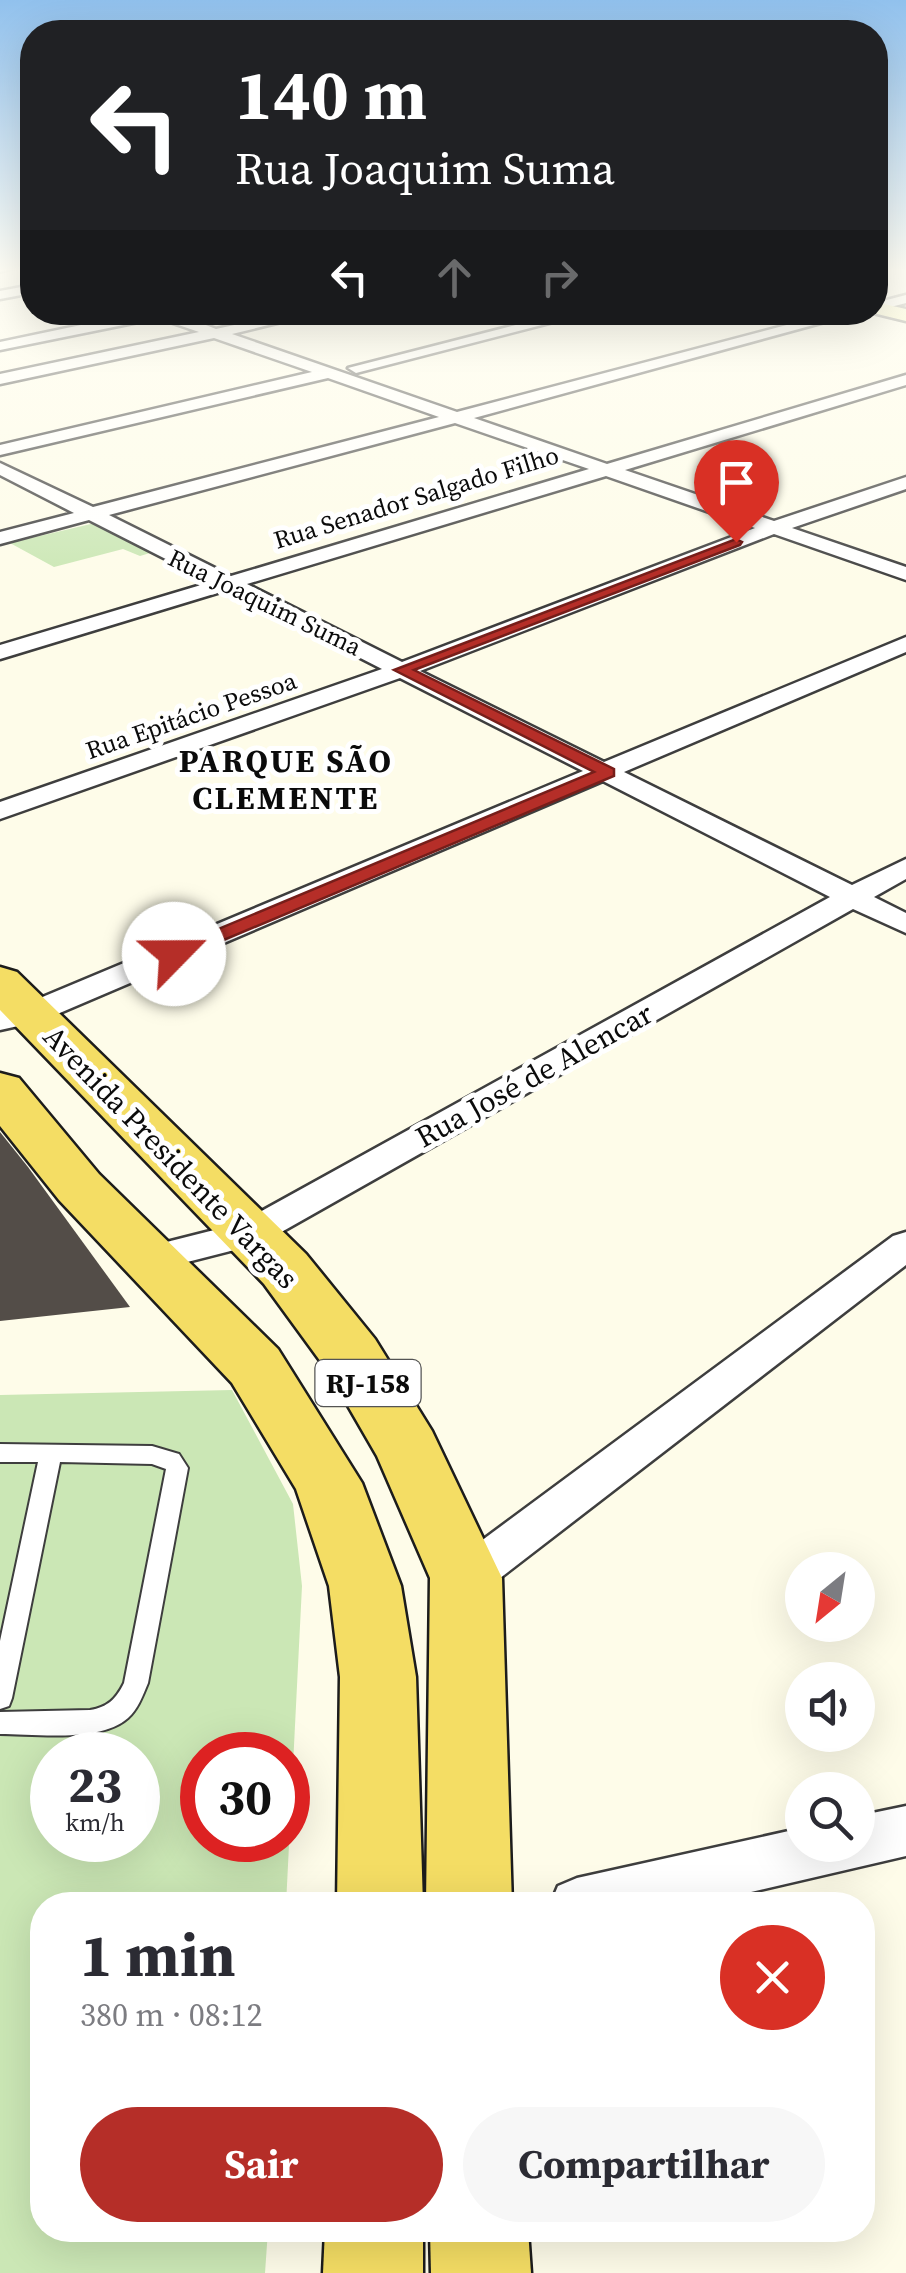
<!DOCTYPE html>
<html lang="pt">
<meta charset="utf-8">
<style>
:root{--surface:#fff;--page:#f7f7f7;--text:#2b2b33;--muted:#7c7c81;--accent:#b52e28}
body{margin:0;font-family:"Source Serif 4",serif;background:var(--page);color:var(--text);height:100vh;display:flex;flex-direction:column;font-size:38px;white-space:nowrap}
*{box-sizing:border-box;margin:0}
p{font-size:32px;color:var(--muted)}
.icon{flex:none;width:55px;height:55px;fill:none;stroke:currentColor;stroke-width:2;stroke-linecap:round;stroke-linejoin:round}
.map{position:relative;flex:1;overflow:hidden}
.sheet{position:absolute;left:30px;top:1892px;width:845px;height:350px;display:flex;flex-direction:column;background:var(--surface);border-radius:40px;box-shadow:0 10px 40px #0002}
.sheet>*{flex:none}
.guide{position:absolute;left:20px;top:20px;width:868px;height:305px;border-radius:40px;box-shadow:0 10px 40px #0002;background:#202124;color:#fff;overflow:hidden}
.needle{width:65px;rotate:210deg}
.fabs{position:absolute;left:785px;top:1552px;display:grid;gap:20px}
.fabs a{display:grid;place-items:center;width:90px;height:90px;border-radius:50%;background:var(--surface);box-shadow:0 10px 40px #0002;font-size:50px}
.speed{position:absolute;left:30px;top:1732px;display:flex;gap:20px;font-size:50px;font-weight:700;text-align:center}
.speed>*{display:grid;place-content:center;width:130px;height:130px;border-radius:50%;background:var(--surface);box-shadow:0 10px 40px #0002;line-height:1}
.speed small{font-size:25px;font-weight:400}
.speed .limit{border:15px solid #d22;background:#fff;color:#111}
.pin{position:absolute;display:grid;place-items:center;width:85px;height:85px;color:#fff;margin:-102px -42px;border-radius:50% 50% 50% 0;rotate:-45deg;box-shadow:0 0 10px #0007}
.pin .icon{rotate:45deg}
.me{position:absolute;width:110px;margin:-55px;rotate:67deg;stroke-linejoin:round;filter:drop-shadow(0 0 8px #0008)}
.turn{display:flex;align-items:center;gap:35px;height:210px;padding:0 50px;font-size:45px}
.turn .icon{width:130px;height:130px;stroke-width:2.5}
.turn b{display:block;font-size:70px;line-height:85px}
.lanes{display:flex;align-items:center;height:95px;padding:0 50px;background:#0003;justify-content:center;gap:50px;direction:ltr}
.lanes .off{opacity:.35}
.round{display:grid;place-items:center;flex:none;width:105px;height:105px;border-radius:52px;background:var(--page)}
.overview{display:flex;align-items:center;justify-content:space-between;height:170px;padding:0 50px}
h1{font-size:60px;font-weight:700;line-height:75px}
.primary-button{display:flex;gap:20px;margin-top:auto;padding:20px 50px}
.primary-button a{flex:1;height:115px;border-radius:60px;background:var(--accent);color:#fff;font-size:40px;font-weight:700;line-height:115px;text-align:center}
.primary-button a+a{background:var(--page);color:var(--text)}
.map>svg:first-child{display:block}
</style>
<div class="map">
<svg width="906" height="2273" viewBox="0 0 906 2273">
<rect width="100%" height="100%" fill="#fefce9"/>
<g fill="#cbe7b5" fill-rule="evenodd">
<polygon points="95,523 150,553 140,556 123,549 54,567 10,543"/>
<path d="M232,1390L293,1504L302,1586L286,1905H42V2230H268L265,2273H0V1395ZM52,1755H138V1840H52ZM202,1755H288V1840H202Z"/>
</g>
<polygon fill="#534d48" points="0,1132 28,1167 130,1307 0,1321"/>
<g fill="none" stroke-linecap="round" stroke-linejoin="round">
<defs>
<g id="lane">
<polygon points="0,268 16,268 0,272"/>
<path d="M0,1444L152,1446L179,1454L188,1468L148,1683C143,1695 138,1709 128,1718C100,1743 35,1734 0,1734V1712L90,1710C108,1707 116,1699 124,1683L166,1469L152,1464L60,1462L12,1698L9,1706L0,1709V1641L38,1462H0Z"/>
</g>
<g id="street">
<polygon points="32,285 32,293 0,299 0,291"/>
<polygon points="906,295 906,303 875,311 875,303"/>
<path d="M143,312H173L216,329L293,312H322L232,334L457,412L836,312H861L474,418L607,464L906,375V385L625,470L774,521L906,477V489L792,528L906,567V580L774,534L420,671L604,762L906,637V652L624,772L852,885L906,859V879L874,897L906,913V933L853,909L262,1243L152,1271L139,1267L133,1258L139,1249L238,1224L830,897L603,781L41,1021L0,1030V1010L21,1006L583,771L400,678L0,819V802L382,669L227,590L0,659V645L211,582L89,520L0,544V532L74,513L0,475V463L93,507L439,417L328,378L0,455V445L312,372L214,338L0,384V374L199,332L158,318L0,350V342ZM455,423L589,469L231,576L109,515ZM606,476L755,528L402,662L247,584Z"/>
<polygon points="566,312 592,312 356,373 348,368"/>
<polygon points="906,1232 906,1265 482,1592 466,1598 450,1592 443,1578 450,1564 893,1236"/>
<polygon points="906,1806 906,1856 695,1905 550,1905 558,1886 577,1878 802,1828 802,1845 858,1845 858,1816"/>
</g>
<polygon id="secondary" points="875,302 906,309 906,321 869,312 875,312"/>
<g id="primary">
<polygon points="0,967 17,972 306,1254 375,1339 432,1431 502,1578 512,1905 426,1905 430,1578 377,1456 329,1373 264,1284 0,1010"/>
<polygon points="0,1073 19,1078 99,1174 278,1349 362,1483 401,1586 416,1677 423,1905 337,1905 340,1677 329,1586 296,1489 232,1383 59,1200 0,1126"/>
<polygon points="325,2230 423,2230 423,2273 323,2273"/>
<polygon points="430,2230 528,2230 531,2273 431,2273"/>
</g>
</defs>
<use href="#lane" stroke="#3e3e3e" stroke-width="4"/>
<use href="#street" stroke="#3e3e3e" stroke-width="5"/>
<use href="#secondary" stroke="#2d2d2d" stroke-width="5"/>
<use href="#primary" stroke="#1c1c1c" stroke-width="5"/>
<use href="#lane" fill="#fff" fill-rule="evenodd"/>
<use href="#street" fill="#fff" fill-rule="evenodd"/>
<use href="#secondary" fill="#fcfaa6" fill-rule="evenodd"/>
<use href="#primary" fill="#f4dd64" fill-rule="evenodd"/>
</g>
<linearGradient id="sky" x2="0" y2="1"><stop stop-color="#91c1ed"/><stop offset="0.46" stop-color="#fffef5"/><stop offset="1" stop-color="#fffef5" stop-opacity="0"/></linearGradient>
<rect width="906" height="586" fill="url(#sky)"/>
<polygon fill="#b52e28" stroke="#761e1a" stroke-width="2.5" points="736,539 742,542 740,545 414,670 614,769 614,776 181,958 168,958 168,950 594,772 394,670"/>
<g text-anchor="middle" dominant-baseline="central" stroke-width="10" stroke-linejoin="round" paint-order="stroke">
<g font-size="25" fill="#0b0b0b" stroke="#fff">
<text transform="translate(416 497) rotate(-17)">Rua Senador Salgado Filho</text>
<text transform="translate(265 602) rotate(26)">Rua Joaquim Suma</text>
<text transform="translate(191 715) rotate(-19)">Rua Epitácio Pessoa</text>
</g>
<rect fill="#fff" stroke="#545454" stroke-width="2.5" x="315.5" y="1360" width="105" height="46" rx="8"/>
<g font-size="28" font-weight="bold" fill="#0b0b0b">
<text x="368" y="1383">RJ-158</text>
</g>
<g font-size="30" fill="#0b0b0b" stroke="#fff">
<text transform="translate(534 1075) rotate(-29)">Rua José de Alencar</text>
<text transform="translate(171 1157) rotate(46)">Avenida Presidente Vargas</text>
</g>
<g font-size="32" font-weight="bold" letter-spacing="2.5" fill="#0b0b0b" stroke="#fff">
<text x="286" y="761">PARQUE SÃO<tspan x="286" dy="37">CLEMENTE</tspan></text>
</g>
</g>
</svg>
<div class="fabs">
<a><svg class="needle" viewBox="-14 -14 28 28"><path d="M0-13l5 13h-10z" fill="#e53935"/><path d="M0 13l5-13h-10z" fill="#7c7c81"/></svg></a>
<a><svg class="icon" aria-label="sound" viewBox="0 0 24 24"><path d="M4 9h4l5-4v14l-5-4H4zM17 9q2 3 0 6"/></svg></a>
<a><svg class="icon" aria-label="search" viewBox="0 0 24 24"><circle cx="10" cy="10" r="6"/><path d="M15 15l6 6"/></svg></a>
</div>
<div class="speed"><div>23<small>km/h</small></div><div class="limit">30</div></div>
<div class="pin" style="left:736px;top:542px;background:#d93025"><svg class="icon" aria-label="arrive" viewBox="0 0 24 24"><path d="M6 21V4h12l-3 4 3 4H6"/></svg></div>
<svg class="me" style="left:174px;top:954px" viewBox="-20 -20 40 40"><circle r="19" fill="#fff"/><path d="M0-13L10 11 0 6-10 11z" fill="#b52e28"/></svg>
<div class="guide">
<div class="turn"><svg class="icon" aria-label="left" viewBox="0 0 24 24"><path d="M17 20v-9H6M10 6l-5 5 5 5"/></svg><div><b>140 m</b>Rua Joaquim Suma</div></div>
<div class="lanes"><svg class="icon" aria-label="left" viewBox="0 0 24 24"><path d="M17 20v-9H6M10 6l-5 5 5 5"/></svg><svg class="icon off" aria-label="ahead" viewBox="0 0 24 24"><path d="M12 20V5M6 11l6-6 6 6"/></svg><svg class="icon off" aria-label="right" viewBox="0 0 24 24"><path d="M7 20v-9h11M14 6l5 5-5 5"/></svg></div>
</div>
<section class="sheet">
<div class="overview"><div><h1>1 min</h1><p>380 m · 08:12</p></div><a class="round" style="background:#d93025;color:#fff"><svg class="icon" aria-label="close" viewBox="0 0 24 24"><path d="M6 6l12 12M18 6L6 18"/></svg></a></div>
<div class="primary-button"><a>Sair</a><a>Compartilhar</a></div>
</section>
</div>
